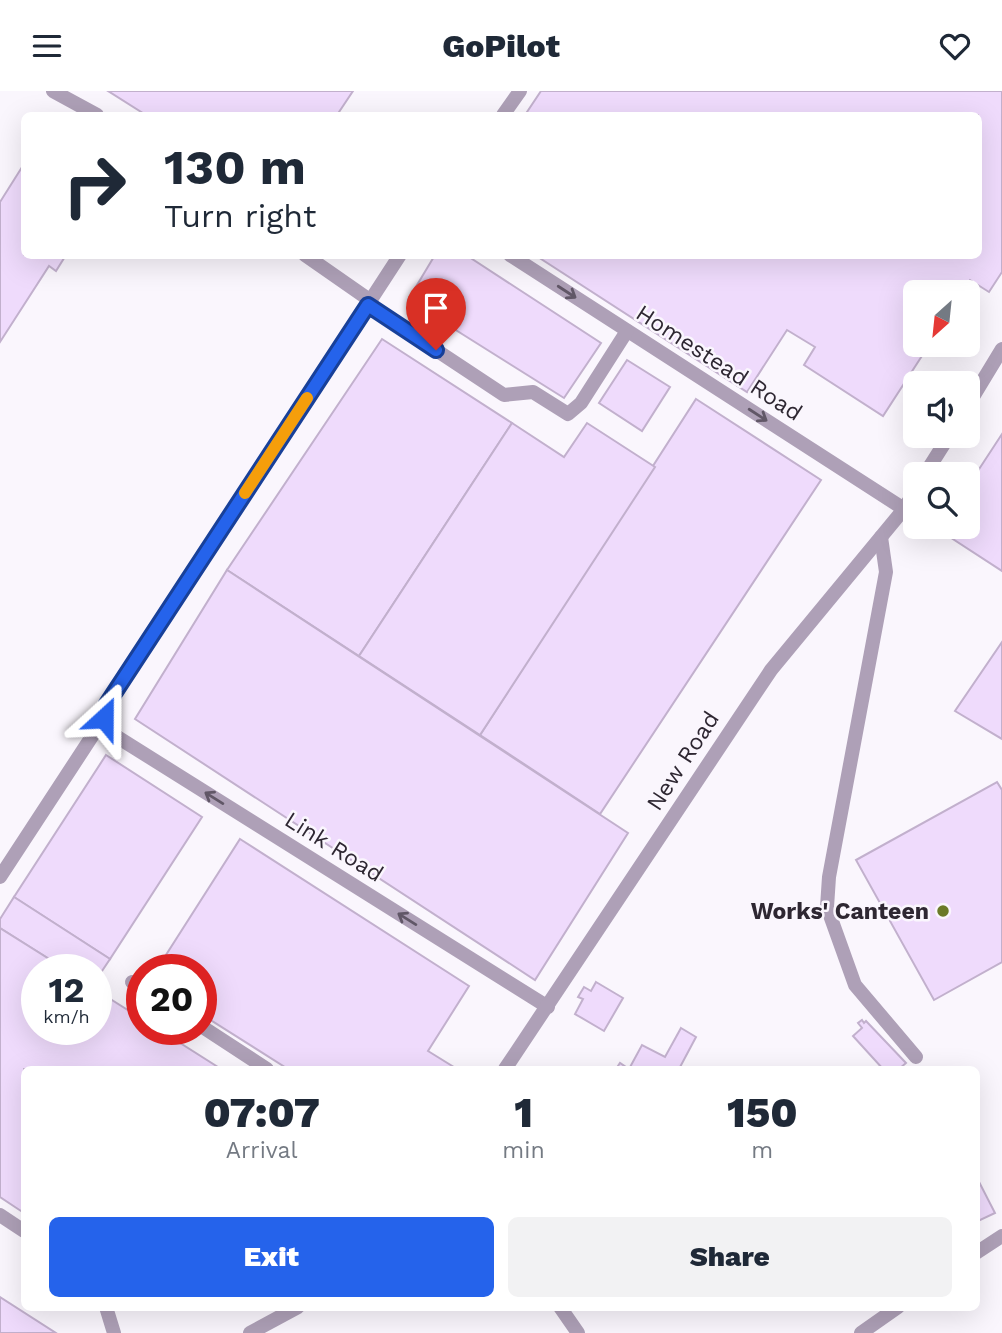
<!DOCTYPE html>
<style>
:root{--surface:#fff;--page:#f2f2f3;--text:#1f2937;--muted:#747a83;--accent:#2563eb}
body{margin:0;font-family:"Work Sans",sans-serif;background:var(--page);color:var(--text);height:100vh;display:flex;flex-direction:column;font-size:26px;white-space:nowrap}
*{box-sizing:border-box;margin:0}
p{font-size:23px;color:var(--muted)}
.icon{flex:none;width:38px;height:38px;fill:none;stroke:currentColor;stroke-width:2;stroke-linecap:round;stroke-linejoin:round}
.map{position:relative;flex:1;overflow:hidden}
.drawer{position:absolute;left:21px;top:975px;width:959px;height:245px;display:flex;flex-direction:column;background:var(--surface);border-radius:10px;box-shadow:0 7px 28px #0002}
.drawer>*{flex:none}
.hud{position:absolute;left:21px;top:21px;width:961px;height:147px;border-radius:10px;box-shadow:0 7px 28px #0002;background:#fff;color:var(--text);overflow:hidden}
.needle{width:46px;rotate:207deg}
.tools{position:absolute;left:903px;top:189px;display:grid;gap:14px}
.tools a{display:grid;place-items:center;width:77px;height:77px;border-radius:10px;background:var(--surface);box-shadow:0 7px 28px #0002;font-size:35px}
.speed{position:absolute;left:21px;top:863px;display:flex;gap:14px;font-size:35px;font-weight:700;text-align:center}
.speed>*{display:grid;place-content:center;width:91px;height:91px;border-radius:50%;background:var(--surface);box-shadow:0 7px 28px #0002;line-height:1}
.speed small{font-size:18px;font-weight:400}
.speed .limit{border:10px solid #d22;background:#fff;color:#111}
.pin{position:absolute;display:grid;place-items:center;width:60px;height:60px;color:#fff;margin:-72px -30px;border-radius:50% 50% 50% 0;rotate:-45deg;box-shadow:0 0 7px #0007}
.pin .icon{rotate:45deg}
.me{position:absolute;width:77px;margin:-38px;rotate:24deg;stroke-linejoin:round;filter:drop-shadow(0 0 5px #0008)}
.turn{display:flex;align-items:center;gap:24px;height:147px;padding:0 28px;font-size:32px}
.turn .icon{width:91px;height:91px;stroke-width:2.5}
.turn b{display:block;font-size:49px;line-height:60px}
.eta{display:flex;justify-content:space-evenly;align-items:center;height:119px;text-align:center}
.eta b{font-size:42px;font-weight:800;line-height:49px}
.primary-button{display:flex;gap:14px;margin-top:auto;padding:14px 28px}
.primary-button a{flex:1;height:80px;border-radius:10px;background:var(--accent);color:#fff;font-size:28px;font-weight:800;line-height:80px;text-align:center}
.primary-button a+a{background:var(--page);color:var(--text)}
header{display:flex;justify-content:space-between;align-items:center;height:91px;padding:0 28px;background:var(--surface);font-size:32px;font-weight:800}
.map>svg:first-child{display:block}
</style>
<header><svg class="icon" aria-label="menu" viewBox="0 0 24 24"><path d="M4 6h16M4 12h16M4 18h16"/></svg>GoPilot<svg class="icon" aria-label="heart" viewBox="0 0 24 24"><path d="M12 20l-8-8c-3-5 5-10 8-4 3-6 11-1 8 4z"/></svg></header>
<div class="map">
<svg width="1002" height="1242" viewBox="0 0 1002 1242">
<rect width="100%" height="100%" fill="#faf6fd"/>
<g fill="#efdbfc" stroke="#c2b0cd" stroke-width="2">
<polygon points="108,0 353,0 337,24 146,24"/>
<polygon points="541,0 1002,0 1002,181 989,201 970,189 962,201 915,201 915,254 929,254 883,325 804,274 815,256 787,239 747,301 535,164 978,164 978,24 525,24"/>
<polygon points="24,73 24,164 66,164 56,180 49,175 0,251 0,111"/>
<polygon points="435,164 466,164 601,252 564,307 408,209"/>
<polygon points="382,248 512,332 359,565 227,479"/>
<polygon points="627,269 670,296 642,340 599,312"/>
<polygon points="696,308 821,389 600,723 480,644"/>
<polygon points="512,332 564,366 587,332 655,376 480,644 359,565"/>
<polygon points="1002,343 1002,480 939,439 941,436 968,436 968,395"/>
<polygon points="227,479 628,742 535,889 135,628"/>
<polygon points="1002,551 1002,648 955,620"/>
<polygon points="106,664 202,726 110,868 14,806"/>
<polygon points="997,691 1002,699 1002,871 934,909 856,769"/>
<polygon points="240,748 469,895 428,960 457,978 288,978 201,923 201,878 157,878"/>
<polygon points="14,806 110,868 96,889 96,878 65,878 0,837 0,828"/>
<polygon points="0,837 65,878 37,878 37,938 96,938 96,899 142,928 142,938 158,938 221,978 24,978 24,1122 0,1106"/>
<polygon points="596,891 623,907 604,940 575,923 583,908 578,906 584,896 591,900"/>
<polygon points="862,929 864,932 866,930 906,972 899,978 883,978 853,945 862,937 858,932"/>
<polygon points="681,937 696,946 679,978 616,978 620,972 629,978 642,954 665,966"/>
<polygon points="976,1085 995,1122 976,1131"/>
<polygon points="0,1206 56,1242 0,1242"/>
</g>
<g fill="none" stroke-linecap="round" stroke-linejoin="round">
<g stroke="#aea0b7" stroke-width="14">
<polyline points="53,0 97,24"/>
<polyline points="503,24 520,0"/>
<polyline points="305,164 371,210"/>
<polyline points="510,164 904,418"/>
<polyline points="368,214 504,304 533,301 568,323 581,312 627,240"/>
<polyline points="968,314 1002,258"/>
<polyline points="925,383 949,345"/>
<polyline points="881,446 886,481 829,786 827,816 855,894 916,966"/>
<polyline points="104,627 114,644 548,916"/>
<polyline points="0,786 104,627 108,613 400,164"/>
<polyline points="132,891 142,897"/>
<polyline points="201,935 267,978"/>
<polyline points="505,978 771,579 904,418 915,400"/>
<polyline points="0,1124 24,1140"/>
<polyline points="976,1162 1002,1145"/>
<polyline points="106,1216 114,1242"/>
<polyline points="560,1216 578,1242"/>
<polyline points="250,1242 298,1216"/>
<polyline points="861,1242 898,1216"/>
</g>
</g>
<defs><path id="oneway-shaft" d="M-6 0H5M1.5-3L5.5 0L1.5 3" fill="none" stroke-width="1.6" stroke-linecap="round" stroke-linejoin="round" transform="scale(1.75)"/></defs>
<g stroke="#615767">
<use href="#oneway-shaft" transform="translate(567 201) rotate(33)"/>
<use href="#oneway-shaft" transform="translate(758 324) rotate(33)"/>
<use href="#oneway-shaft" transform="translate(214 707) rotate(-148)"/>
<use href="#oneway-shaft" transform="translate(407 828) rotate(-148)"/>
</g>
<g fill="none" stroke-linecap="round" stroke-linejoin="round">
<defs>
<polyline id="route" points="104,627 107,613 368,214 436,259"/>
</defs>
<use href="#route" stroke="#184099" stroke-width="18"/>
<use href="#route" stroke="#2563eb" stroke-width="12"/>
<polyline stroke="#f59e0b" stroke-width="12" points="245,402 307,307"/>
</g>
<circle fill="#6b7a28" stroke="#faf6fd" stroke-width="2.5" cx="943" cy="820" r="7"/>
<g text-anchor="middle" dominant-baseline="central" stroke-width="5" stroke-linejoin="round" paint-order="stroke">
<g font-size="23" fill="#2e2732" stroke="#faf6fd">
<text transform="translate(719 272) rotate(33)">Homestead Road</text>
<text transform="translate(683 670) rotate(-57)">New Road</text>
<text transform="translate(334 756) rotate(32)">Link Road</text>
</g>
<g font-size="23" font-weight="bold" fill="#2e2732" stroke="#faf6fd" text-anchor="end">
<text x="929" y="820">Works' Canteen</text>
</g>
</g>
</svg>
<div class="tools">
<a><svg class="needle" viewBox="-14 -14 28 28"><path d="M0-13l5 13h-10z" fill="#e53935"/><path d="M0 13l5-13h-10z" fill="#747a83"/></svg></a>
<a><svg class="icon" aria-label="sound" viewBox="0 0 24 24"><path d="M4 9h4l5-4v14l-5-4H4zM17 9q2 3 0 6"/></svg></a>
<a><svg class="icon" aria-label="search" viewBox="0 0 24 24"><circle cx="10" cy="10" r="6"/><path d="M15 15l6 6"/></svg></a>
</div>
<div class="speed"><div>12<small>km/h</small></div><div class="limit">20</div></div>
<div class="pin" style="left:436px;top:259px;background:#d93025"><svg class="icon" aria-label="arrive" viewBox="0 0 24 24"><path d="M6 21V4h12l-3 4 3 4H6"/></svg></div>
<svg class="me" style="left:104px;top:627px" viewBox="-20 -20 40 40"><path d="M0-17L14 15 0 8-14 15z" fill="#2563eb" stroke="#fff" stroke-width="4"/></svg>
<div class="hud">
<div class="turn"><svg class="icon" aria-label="right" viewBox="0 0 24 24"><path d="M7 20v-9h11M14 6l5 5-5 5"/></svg><div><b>130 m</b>Turn right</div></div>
</div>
<section class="drawer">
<div class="eta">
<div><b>07:07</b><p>Arrival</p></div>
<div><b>1</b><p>min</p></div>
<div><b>150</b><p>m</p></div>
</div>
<div class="primary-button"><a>Exit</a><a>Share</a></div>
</section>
</div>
